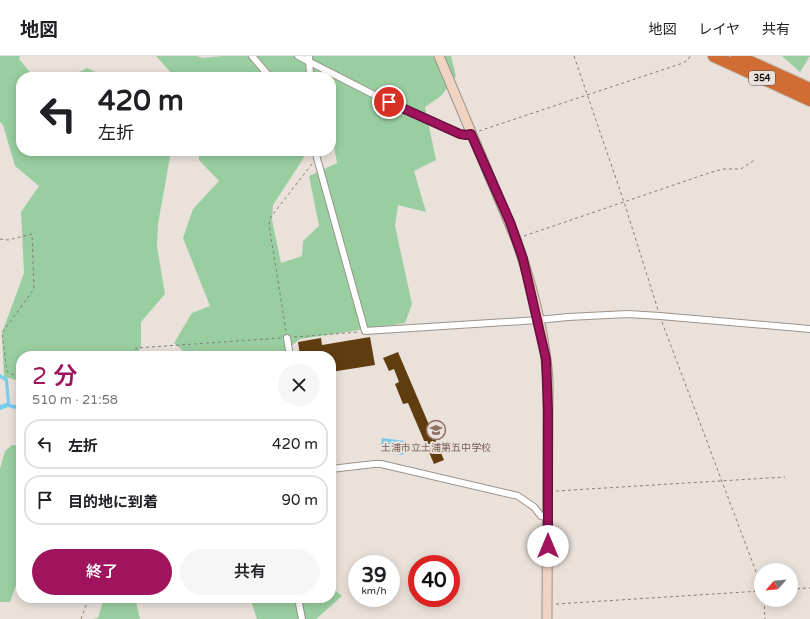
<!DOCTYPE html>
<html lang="ja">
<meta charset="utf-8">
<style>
:root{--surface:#fff;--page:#f6f6f6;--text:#202124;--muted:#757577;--line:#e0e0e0;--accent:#a0145d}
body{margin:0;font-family:"Varela Round","Noto Sans JP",sans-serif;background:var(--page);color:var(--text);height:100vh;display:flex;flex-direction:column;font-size:15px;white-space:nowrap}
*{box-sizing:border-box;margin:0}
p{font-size:13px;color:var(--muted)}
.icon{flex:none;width:22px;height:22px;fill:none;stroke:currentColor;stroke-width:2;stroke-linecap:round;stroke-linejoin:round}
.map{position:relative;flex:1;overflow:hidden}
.panel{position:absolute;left:16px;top:295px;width:320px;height:252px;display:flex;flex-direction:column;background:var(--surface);border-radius:16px;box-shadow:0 2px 10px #0003}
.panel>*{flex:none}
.banner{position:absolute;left:16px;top:16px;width:320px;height:84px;border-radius:16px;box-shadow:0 2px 10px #0003;background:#fff;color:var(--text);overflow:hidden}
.needle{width:26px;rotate:243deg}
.tools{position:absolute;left:754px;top:507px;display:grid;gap:8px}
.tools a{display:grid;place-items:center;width:44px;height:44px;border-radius:50%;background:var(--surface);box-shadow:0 2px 10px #0003;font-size:20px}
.speed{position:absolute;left:348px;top:499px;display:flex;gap:8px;font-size:20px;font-weight:700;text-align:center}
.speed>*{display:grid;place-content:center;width:52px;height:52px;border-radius:50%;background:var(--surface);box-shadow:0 2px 10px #0003;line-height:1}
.speed small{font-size:10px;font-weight:400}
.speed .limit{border:6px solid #d22;background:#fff;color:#111}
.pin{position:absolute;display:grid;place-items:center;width:34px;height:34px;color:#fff;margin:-17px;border:2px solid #fff;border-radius:50%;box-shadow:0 1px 4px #0007}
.me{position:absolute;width:44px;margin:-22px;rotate:0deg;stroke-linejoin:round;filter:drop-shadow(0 0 3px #0008)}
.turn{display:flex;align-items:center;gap:14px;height:84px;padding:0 16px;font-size:18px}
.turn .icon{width:52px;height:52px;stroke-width:2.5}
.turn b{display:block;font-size:28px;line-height:34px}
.round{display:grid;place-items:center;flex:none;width:42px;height:42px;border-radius:21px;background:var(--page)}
.summary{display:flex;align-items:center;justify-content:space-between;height:68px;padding:0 16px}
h1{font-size:24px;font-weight:600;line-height:30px;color:var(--accent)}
.action{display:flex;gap:8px;margin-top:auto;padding:8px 16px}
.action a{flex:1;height:46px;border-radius:24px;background:var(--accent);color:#fff;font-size:16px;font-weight:600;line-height:46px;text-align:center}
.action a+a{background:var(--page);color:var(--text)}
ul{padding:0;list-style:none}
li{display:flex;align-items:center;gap:12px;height:50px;margin:0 8px 6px;padding:0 8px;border:2px solid var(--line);border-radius:16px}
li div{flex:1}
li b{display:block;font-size:15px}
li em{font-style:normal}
header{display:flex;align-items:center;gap:24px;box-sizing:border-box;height:56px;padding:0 20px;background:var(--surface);border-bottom:1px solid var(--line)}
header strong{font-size:19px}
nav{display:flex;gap:22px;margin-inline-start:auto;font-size:14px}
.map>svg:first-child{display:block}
</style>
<header>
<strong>地図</strong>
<nav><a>地図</a><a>レイヤ</a><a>共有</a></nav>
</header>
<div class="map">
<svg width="810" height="563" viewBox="0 0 810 563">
<rect width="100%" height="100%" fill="#eae1da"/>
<g fill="#99cfa0">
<polygon points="0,0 20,0 19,3 34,21 21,21 21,95 171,95 158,168 157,190 165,238 141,266 141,290 137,300 21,300 21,325 4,321 2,277 24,217 21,156 39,130 15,110 3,69 0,66"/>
<polygon points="156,0 196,0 203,2 223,0 451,0 456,20 441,40 425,51 436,104 414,115 426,156 398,149 395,170 412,248 405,267 300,283 279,300 189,300 174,287 192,257 210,250 183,182 193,153 219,125 199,104 199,95 306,95 303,103 273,149 272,164 281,207 302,200 303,185 319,170 309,120 337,107 331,74 331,21 175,21"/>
<polygon points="782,0 810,0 800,16"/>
<polygon points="87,12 106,21 70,21"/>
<polygon points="12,389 21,390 21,515 10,546 1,546 0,545 0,413 5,395"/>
<polygon points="331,531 342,540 316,563 257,563 250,542 331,542"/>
<polygon points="104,542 135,542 140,563 92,563 98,562"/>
</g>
<g fill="#76ccee">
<polygon points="0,318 8,323 10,348 15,349 21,346 21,350 15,353 8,351 0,354 0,349 7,347 5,325 0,322"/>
<polygon points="382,382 405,385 403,399 380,396"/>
</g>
<g fill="#603d0f">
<polygon points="370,281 375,309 331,316 331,300 300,300 298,286 321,282 322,289"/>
<polygon points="398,296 444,404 434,408 408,347 403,348 395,328 399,326 394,313 389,315 383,302"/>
</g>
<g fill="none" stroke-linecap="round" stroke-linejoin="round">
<defs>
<g id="street">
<polyline points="252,0 270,21"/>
<polyline points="298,0 402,53 460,79 466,79 471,78"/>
<polyline points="309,0 310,21"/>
<polyline points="315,95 365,275 538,264 568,261 628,258 660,260 810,273"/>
<polyline points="287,282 290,300"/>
<polyline points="331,413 374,408 381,408 518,440 534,451 541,460 548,461"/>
<polyline points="298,542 302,563"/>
</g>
<path id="secondary" d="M439,0L516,183C531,226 545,279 548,324L547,563"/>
<g id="highway">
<polyline points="714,0 810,44"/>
<polyline points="737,0 810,33"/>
</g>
</defs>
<use href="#street" stroke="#9b938c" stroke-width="8"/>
<use href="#secondary" stroke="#9b938c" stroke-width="11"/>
<use href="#highway" stroke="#c0c0bf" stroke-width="14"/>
<g stroke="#847e7a" stroke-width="1" stroke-dasharray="3 3" stroke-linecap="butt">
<polyline points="574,0 624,146 658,254"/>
<polyline points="479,75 683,7 688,4 690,0"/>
<polyline points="524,180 709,117 723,113 741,113 756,103"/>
<polyline points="0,183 8,184 32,178 34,233 2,277 7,316 21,322"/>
<polyline points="662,266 761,529"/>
<polyline points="286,275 269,169 270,162 312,108"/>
<polyline points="294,281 359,276"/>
<polyline points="136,300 136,292 281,282"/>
<polyline points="556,435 785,421"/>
<polyline points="791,533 810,532"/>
<polyline points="764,544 765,563"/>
<polyline points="556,548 761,535"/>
<polyline points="81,563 89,542"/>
</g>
<use href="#street" stroke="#fff" stroke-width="6"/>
<use href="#secondary" stroke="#f1d3c2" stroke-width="9"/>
<use href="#highway" stroke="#d06d34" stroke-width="12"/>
</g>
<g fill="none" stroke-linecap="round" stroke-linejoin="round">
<defs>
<polyline id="route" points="389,46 460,78 466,79 471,78 510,166 523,203 546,303 548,354 548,490"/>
</defs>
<use href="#route" stroke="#680d3c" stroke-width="10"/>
<use href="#route" stroke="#a0145d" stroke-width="7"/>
</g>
<defs>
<symbol id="school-ring" viewBox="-11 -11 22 22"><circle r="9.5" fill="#eae1da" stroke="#8d6e63" stroke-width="1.5"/><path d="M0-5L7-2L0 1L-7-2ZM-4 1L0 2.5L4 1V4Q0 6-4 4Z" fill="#8d6e63"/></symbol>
</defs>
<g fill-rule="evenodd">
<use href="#school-ring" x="425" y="363" width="22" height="22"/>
</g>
<g text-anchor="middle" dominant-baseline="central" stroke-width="4" stroke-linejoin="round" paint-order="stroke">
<rect fill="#eae1da" stroke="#504b48" stroke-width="1" x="749" y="15" width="26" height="14" rx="3"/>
<g font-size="9" font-weight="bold" fill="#0e0b09">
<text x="762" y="22">354</text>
</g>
<g font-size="10" fill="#785e54" stroke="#eae1da">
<text x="436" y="392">土浦市立土浦第五中学校</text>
</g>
</g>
</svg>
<div class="tools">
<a><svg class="needle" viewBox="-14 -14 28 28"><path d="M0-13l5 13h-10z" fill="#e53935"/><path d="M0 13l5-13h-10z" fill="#757577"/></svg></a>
</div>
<div class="speed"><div>39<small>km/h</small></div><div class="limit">40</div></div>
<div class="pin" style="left:389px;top:46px;background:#d93025"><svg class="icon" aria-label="arrive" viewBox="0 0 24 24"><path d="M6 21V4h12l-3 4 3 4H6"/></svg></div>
<svg class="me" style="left:548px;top:490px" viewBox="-20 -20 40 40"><circle r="19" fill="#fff"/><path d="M0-13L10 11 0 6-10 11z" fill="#a0145d"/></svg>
<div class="banner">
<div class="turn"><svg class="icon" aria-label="left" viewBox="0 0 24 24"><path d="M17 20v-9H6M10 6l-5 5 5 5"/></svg><div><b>420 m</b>左折</div></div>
</div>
<section class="panel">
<div class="summary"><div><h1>2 分</h1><p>510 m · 21:58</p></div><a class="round"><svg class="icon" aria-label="close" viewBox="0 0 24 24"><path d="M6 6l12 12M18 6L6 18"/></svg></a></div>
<ul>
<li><svg class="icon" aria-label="left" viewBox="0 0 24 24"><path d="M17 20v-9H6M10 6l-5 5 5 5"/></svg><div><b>左折</b></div><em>420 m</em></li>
<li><svg class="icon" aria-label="arrive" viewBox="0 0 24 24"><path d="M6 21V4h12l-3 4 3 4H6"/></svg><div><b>目的地に到着</b></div><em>90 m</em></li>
</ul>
<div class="action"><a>終了</a><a>共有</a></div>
</section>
</div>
